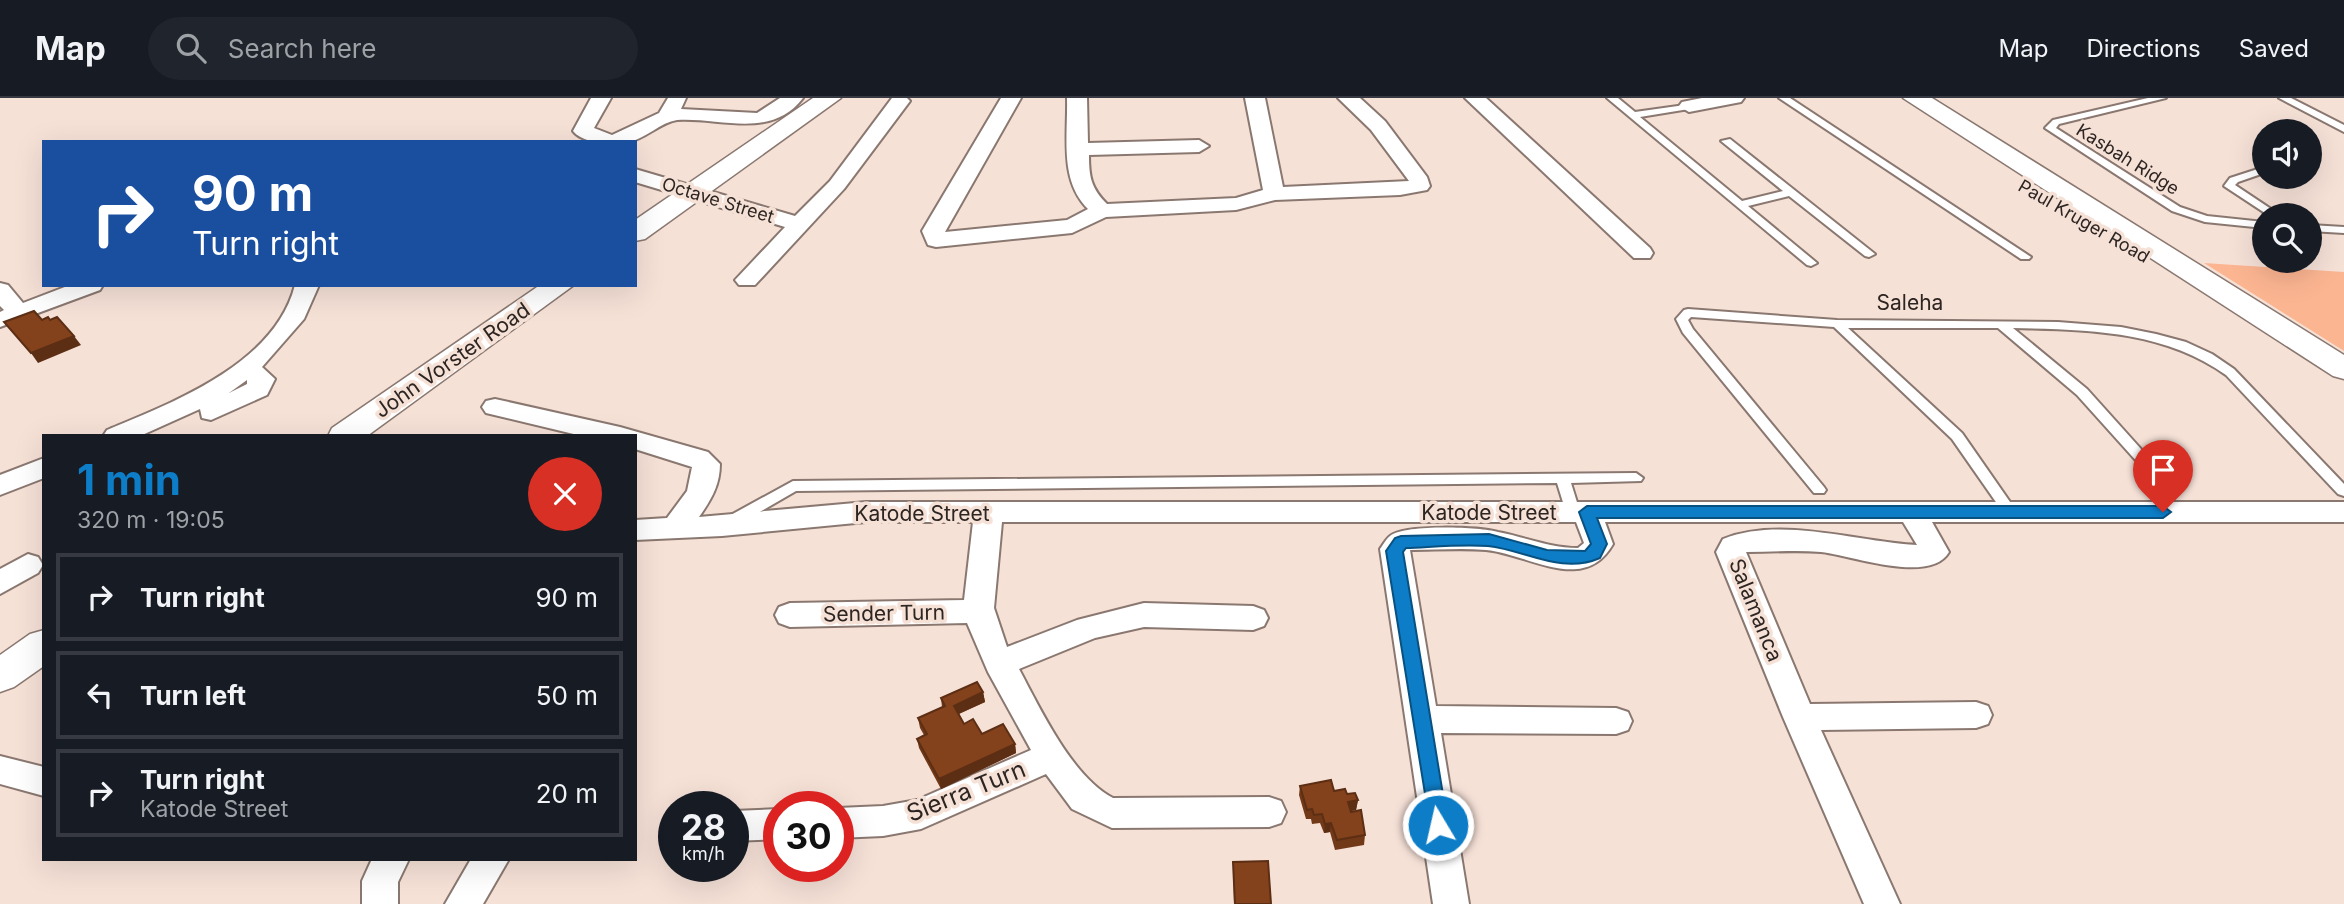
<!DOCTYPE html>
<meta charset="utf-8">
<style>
:root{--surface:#171b24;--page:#20242c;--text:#f1f3f6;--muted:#9ea1a6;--line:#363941;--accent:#0d7dc7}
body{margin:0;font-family:Inter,sans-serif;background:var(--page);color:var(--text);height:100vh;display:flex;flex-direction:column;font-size:26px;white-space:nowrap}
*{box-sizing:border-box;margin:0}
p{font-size:23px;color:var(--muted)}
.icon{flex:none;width:38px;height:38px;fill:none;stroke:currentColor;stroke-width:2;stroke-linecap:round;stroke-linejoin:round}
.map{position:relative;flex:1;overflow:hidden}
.details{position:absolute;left:42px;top:336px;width:595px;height:427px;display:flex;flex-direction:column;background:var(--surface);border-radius:0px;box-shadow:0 7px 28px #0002}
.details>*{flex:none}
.hud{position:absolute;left:42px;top:42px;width:595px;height:147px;border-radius:0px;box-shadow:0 7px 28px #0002;background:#1a4fa0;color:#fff;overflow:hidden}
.fabs{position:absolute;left:2252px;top:21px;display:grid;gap:14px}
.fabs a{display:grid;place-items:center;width:70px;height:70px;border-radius:50%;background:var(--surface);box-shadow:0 7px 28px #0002;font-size:35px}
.speed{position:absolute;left:658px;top:693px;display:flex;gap:14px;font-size:35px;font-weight:700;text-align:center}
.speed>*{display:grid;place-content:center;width:91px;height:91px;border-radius:50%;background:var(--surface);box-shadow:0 7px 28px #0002;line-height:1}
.speed small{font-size:18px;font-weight:400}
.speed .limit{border:10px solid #d22;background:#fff;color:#111}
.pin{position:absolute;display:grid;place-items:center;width:60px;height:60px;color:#fff;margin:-72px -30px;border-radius:50% 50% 50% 0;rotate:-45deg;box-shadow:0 0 7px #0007}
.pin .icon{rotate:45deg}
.me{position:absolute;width:77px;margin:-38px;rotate:351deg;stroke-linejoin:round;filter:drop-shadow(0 0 5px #0008)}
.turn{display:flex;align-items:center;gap:24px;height:147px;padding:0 35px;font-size:32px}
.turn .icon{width:91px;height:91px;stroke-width:2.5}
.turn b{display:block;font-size:49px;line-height:60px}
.round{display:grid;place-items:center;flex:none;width:74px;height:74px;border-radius:37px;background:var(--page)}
.overview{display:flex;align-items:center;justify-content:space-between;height:119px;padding:0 35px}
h1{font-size:42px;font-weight:700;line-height:52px;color:var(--accent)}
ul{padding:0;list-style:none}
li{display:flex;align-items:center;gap:21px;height:88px;margin:0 14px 10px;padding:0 21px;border:4px solid var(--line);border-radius:0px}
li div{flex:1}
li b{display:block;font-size:26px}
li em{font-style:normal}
header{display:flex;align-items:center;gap:42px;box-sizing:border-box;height:98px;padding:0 35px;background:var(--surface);border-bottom:2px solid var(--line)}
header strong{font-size:33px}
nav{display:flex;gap:38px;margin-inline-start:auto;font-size:24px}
.search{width:490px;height:63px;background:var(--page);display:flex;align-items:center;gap:18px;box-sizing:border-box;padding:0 24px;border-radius:38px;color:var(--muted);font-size:26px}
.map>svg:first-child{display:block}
</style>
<header>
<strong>Map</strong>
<div class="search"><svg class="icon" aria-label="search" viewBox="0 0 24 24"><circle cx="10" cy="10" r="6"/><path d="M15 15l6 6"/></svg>Search here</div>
<nav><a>Map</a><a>Directions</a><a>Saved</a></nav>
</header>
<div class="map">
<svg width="2344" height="806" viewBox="0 0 2344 806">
<rect width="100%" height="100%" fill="#f6e1d7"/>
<polygon fill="#fcb591" points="2204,165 2344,174 2344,253"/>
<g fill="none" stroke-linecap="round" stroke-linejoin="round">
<defs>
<g id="service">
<polygon points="1607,0 1618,0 1635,14 1692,6 1694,8 1689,11 1640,19 1742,103 1783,93 1721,43 1730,41 1875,156 1869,159 1865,158 1789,98 1748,108 1817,165 1811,168 1807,167"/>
<polygon points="1779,0 1790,0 2031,159 2029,161 2021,161"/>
<polygon points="2148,0 2166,0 2059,26 2056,30 2180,109 2207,118 2264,124 2264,130 2205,124 2172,113 2045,30 2053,22"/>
<polygon points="2279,0 2291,0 2344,27 2344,34"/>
<polygon points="2264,69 2264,75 2238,84 2235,87 2280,117 2268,117 2224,88 2230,80"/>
<polygon points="2310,127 2344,129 2344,135 2310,133"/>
<path d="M1688,211L1837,222L2058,224L2121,229L2156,236L2186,244L2212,256L2234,271L2344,386V398L2338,396L2226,277C2162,232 2088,232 2013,230L2087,291L2176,390L2178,393L2171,398L2166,396L2077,297L1998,230H1848L1962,335L2017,414L2010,419L2005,417L1952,341L1834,229L1691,219L1688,222L1693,231L1824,389L1826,392L1824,395H1814L1683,235L1676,221L1684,212Z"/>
<polygon points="1636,375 1643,380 1641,383 1571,385 1580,414 1573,419 1566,414 1557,385 796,393 739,426 734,427 727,422 729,418 793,383"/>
</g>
<g id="minor">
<path d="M591,0H611L594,30L612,37L659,15L668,0H686L681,11L757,15L780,0H803C771,42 720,19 677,22C661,24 645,41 629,44C613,47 583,46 573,33Z"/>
<polygon points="892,0 907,0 910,3 844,91 755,187 739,187 735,182 785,129 635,84 635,71 795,118 830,83"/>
<path d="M1001,0H1021L945,134L1067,122L1088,111C1059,82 1068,39 1067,0H1087L1088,45L1199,42L1209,48L1199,54L1089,57C1089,79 1091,90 1107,106L1236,100L1263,92L1245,0H1265L1283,89L1409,83L1371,32L1338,0H1360L1385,23L1427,79L1430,88L1427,92L1400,97L1275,102L1236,112L1106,119L1072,135L936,149L928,147L922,133Z"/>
<polygon points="1465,0 1486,0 1650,150 1653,155 1650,160 1634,160"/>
<polygon points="1702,0 1744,0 1741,4 1689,14 1679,8 1682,4"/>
<polygon points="0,185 8,187 23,205 70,187 103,187 100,192 0,229 0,214 4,212 0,208"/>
<path d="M295,187H319L304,221L262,269L275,281L267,297L211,322L202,320L200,311L140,338H103L107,332C174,304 275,266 295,187ZM247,282V286L229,295Z"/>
<path d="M495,301L620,329L708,354L720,366C720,387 711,402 699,419L866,404H2344V424H1932L1949,454C1930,487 1851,457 1821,454C1796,452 1771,454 1746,454L1810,606L1976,604L1988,608L1992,617L1988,626L1976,630L1821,632L1900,806H1864L1783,619L1716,454L1723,441C1781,418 1857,444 1917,447L1903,424H1605L1613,446C1584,497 1529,456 1486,452C1461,450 1435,452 1410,452L1436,608L1616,610L1628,614L1632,623L1628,632L1616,636L1441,635L1469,806H1433L1380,451C1383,447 1386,441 1390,438C1405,426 1479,429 1498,434C1525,439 1550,450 1578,450L1584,445L1576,424H1002L994,510L1007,549L1077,522L1144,505L1253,508L1264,512L1268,520L1264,528L1253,532L1144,529L1095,540L1019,571C1040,610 1072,679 1113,700L1269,699L1281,703L1286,714L1281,725L1269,729L1112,730L1072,711L1046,676L921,731L883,738L838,740V710L883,708L917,702L1031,652L988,574L967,525L790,529L779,525L775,517L779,509L790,505L964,502L973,424H866L722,438L635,442V422L667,420L687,393L692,369L635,351V338H582L486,315L482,309L486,303Z"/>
<polygon points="44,360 44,380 0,397 0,377"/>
<polygon points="28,456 38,459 43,467 38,475 0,496 0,471"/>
<polygon points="0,658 44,669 44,698 0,686"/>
<polygon points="779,711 779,741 733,743 733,713"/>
<polygon points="372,761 409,761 398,784 398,806 362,806 362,783"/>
<polygon points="471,761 509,761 483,806 445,806"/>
</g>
<g id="tertiary">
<polygon points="813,0 841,0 645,141 635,143 635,122"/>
<polygon points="1903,0 1932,0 2344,257 2344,281 2333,278"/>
<polygon points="540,187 574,187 367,338 328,338 332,330"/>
<polygon points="44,532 44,568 14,589 0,594 0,557 30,536"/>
</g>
</defs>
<use href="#service" stroke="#8a7870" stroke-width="4"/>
<use href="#minor" stroke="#8a7870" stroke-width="4"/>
<use href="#tertiary" stroke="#8a7870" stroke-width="3"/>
<use href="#service" fill="#fff" fill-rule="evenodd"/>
<use href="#minor" fill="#fff" fill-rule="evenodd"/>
<use href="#tertiary" fill="#fff" fill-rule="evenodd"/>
</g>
<g fill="#723918">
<polygon points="983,594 985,604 959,616 964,626 982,636 1015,646 1016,655 941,691 919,650 917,641 924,637 920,630 918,620 942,609 941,600"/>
<polygon points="1300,688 1347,696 1358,702 1356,712 1351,713 1365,737 1364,747 1335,752 1330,734 1324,735 1320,725 1312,726 1311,721 1306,721 1299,697"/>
<polygon points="1233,764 1271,806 1234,806"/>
</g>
<g fill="#5c2e14">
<polygon points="74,238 81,247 38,265 31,255"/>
<polygon points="983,594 985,604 956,617 954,608"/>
<polygon points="1015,646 1016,655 941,691 939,681"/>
<polygon points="1358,702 1356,712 1346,714 1348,704"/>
<polygon points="1331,725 1330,734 1324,735 1325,726"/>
</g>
<g fill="#84421c" stroke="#5c2e14" stroke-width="2">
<polygon points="34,213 42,222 48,219 50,222 57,219 74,238 31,255 4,224"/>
<polygon points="977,584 983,594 954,608 964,626 973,621 982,636 1003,626 1015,646 939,681 917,641 927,636 918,620 945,608 941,600"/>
<polygon points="1331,682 1334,693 1345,691 1347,696 1355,695 1358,702 1348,704 1351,714 1361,712 1365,737 1337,742 1331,725 1325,726 1322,716 1314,717 1312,711 1307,712 1300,688"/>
<polygon points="1268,763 1271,806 1235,806 1233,764"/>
</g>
<path fill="#0d7dc7" stroke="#085181" stroke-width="2" d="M1587,408H2163L2171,414L2163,420H1597L1607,446L1600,460C1561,477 1526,452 1488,448C1461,446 1432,449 1406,450L1403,454L1448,727L1445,733L1438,735L1431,733L1386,453L1395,440L1401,438L1489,436L1547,452L1585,453L1591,446L1579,414Z"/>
<g text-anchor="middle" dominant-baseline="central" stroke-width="7" stroke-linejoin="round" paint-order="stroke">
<g font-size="18" fill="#2d2522" stroke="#f6e1d7">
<text transform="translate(2128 61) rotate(32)">Kasbah Ridge</text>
<text transform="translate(718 102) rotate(17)">Octave Street</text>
<text transform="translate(2084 123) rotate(30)">Paul Kruger Road</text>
</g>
<g font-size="21" fill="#2d2522" stroke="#f6e1d7">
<text x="1910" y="204">Saleha</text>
<text transform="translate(452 262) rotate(-35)">John Vorster Road</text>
<text x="1489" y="414">Katode Street</text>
<text x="922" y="415">Katode Street</text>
<text transform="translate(1756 512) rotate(68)">Salamanca</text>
<text transform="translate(884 515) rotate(-1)">Sender Turn</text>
</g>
<g font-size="24" fill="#2d2522" stroke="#f6e1d7">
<text transform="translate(966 693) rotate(-22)">Sierra Turn</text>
</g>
</g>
</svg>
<div class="fabs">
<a><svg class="icon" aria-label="sound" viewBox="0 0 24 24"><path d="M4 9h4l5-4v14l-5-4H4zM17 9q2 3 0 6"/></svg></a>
<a><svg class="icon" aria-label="search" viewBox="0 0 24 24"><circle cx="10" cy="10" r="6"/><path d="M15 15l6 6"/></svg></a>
</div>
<div class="speed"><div>28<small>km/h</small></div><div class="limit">30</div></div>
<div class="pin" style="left:2163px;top:414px;background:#d93025"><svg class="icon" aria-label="arrive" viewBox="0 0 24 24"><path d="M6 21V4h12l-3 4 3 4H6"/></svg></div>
<svg class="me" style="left:1438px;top:727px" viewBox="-20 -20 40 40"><circle r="17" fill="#0d7dc7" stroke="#fff" stroke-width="3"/><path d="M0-11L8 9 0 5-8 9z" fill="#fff"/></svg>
<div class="hud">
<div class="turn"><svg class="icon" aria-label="right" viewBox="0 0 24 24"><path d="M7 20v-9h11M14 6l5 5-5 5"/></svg><div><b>90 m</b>Turn right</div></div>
</div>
<section class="details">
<div class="overview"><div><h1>1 min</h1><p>320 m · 19:05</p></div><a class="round" style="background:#d93025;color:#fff"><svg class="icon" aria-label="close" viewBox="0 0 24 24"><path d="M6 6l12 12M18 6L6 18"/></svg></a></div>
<ul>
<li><svg class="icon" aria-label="right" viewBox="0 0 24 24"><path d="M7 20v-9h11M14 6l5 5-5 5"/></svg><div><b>Turn right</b></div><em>90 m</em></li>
<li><svg class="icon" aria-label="left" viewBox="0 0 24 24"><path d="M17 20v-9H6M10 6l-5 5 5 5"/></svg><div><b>Turn left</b></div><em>50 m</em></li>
<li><svg class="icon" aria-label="right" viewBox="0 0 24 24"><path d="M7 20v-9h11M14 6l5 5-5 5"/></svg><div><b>Turn right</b><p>Katode Street</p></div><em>20 m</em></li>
</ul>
</section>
</div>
